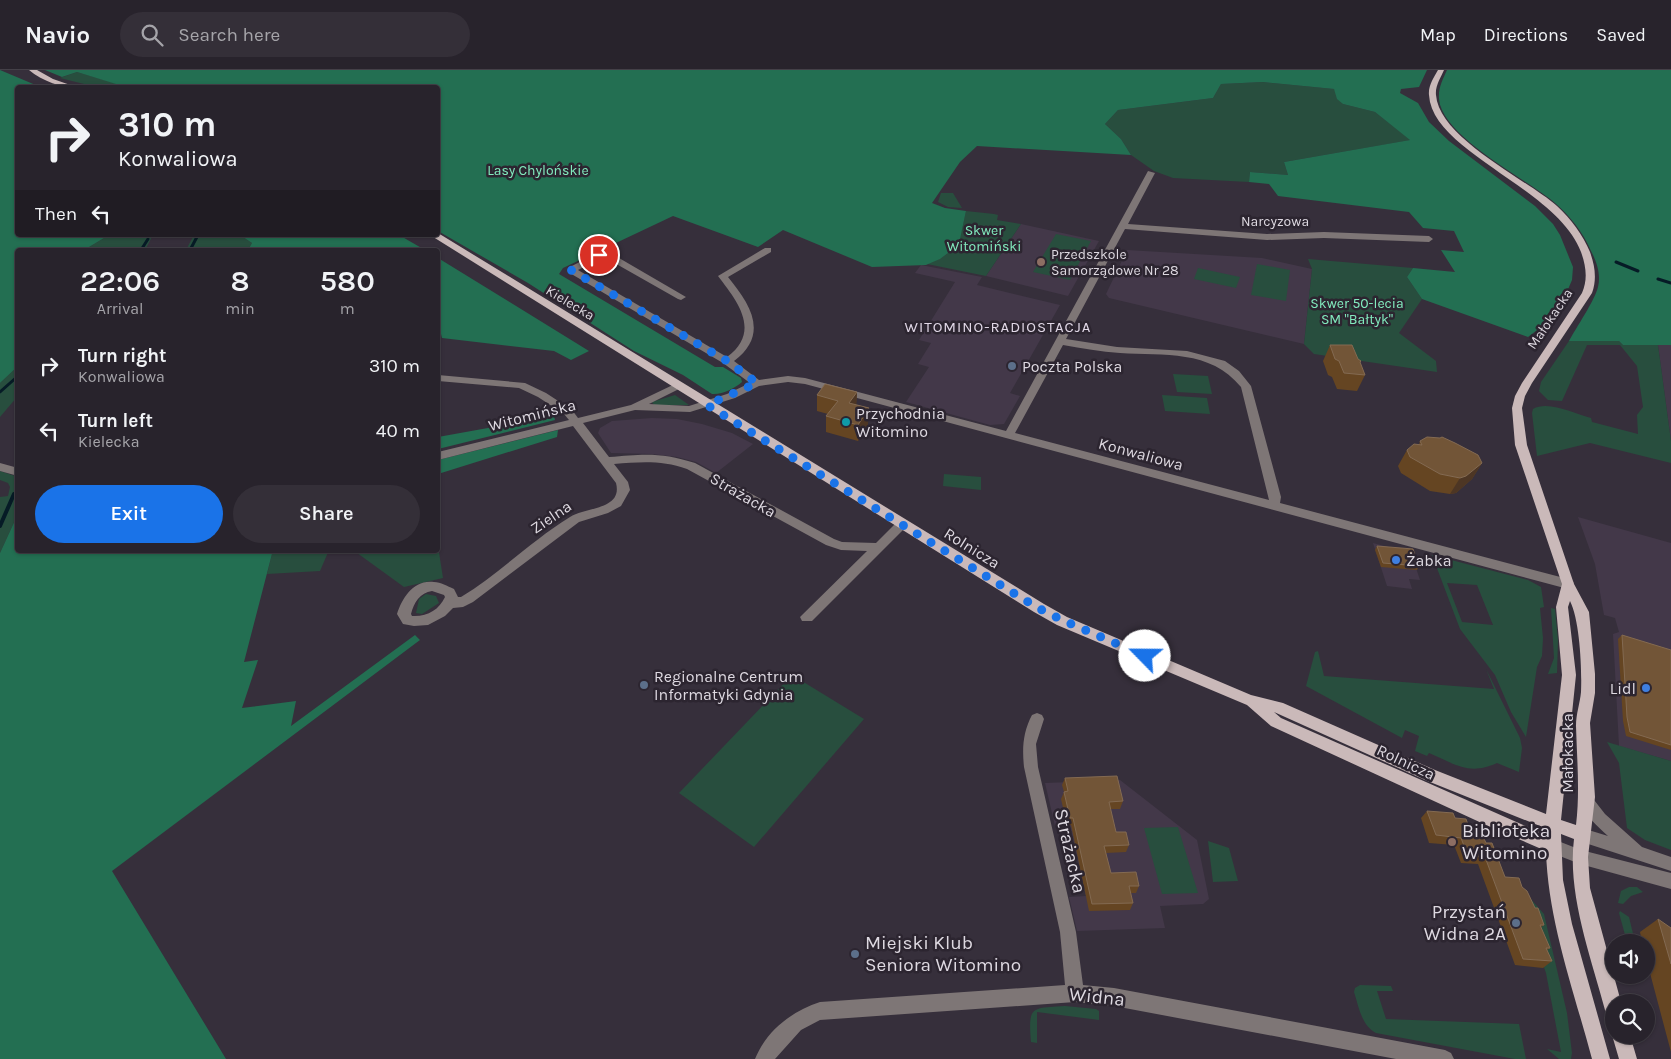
<!DOCTYPE html>
<meta charset="utf-8">
<style>
:root{--surface:#28232c;--page:#342f38;--text:#f1f3f6;--muted:#a5a4a9;--line:#444048;--accent:#1a73e8}
body{margin:0;font-family:Karla,sans-serif;background:var(--page);color:var(--text);height:100vh;display:flex;flex-direction:column;font-size:19px;white-space:nowrap}
*{box-sizing:border-box;margin:0}
p{font-size:16px;color:var(--muted)}
.icon{flex:none;width:28px;height:28px;fill:none;stroke:currentColor;stroke-width:2;stroke-linecap:round;stroke-linejoin:round}
.map{position:relative;flex:1;overflow:hidden}
.details{position:absolute;left:15px;top:178px;width:425px;height:305px;display:flex;flex-direction:column;background:var(--surface);border-radius:5px;box-shadow:0 1px 4px #0004,0 0 0 1px var(--line)}
.details>*{flex:none}
.top-card{position:absolute;left:15px;top:15px;width:425px;height:152px;border-radius:5px;box-shadow:0 1px 4px #0004,0 0 0 1px var(--line);background:#28232c;color:var(--text);overflow:hidden}
.fabs{position:absolute;left:1605px;top:864px;display:grid;gap:10px}
.fabs a{display:grid;place-items:center;width:50px;height:50px;border-radius:50%;background:var(--surface);box-shadow:0 1px 4px #0004,0 0 0 1px var(--line);font-size:25px}
.pin{position:absolute;display:grid;place-items:center;width:42px;height:42px;color:#fff;margin:-21px;border:2px solid #fff;border-radius:50%;box-shadow:0 1px 5px #0007}
.me{position:absolute;width:55px;margin:-28px;rotate:293deg;stroke-linejoin:round;filter:drop-shadow(0 0 4px #0008)}
.turn{display:flex;align-items:center;gap:18px;height:105px;padding:0 20px;font-size:22px}
.turn .icon{width:65px;height:65px;stroke-width:2.5}
.turn b{display:block;font-size:35px;line-height:42px}
.then{display:flex;align-items:center;height:48px;padding:0 20px;background:#0003;gap:10px;font-size:19px}
.eta{display:flex;justify-content:space-evenly;align-items:center;height:85px;text-align:center}
.eta b{font-size:30px;font-weight:600;line-height:35px}
.primary-button{display:flex;gap:10px;margin-top:auto;padding:10px 20px}
.primary-button a{flex:1;height:58px;border-radius:30px;background:var(--accent);color:#fff;font-size:20px;font-weight:600;line-height:58px;text-align:center}
.primary-button a+a{background:var(--page);color:var(--text)}
ul{padding:0;list-style:none}
li{display:flex;align-items:center;gap:15px;height:65px;padding:0 20px}
li div{flex:1}
li b{display:block;font-size:19px}
li em{font-style:normal}
header{display:flex;align-items:center;gap:30px;box-sizing:border-box;height:70px;padding:0 25px;background:var(--surface);border-bottom:1px solid var(--line)}
header strong{font-size:24px}
nav{display:flex;gap:28px;margin-inline-start:auto;font-size:18px}
.search{width:350px;height:45px;background:var(--page);display:flex;align-items:center;gap:12px;box-sizing:border-box;padding:0 18px;border-radius:28px;color:var(--muted);font-size:19px}
.map>svg:first-child{display:block}
</style>
<header>
<strong>Navio</strong>
<div class="search"><svg class="icon" aria-label="search" viewBox="0 0 24 24"><circle cx="10" cy="10" r="6"/><path d="M15 15l6 6"/></svg>Search here</div>
<nav><a>Map</a><a>Directions</a><a>Saved</a></nav>
</header>
<div class="map">
<svg width="1671" height="989" viewBox="0 0 1671 989">
<rect width="100%" height="100%" fill="#362f3b"/>
<g fill="#433849">
<polygon points="1021,154 1099,171 1068,226 986,206"/>
<polygon points="1127,180 1262,188 1312,199 1304,274 1109,228 1106,224"/>
<polygon points="921,195 982,207 977,215 1060,235 1010,323 1020,326 1004,354 990,355 906,332 929,297 918,294 931,273 919,270 955,212 915,203"/>
<polygon points="1658,275 1671,275 1671,371"/>
<polygon points="652,348 677,349 702,354 732,363 753,374 716,403 696,392 677,387 652,384 611,383 598,363 600,358 612,351"/>
<polygon points="1578,447 1671,473 1671,691 1619,676 1613,564 1619,562 1615,548 1604,545 1595,494"/>
<polygon points="1373,473 1411,483 1420,510 1409,509 1412,519 1387,516"/>
<polygon points="1120,710 1197,770 1209,829 1203,834 1160,836 1165,858 1077,861 1069,827 1086,826 1070,755 1055,756 1045,713"/>
</g>
<g fill="#284e3e" fill-rule="evenodd">
<polygon points="77,2 129,17 96,17 60,8"/>
<polygon points="1263,12 1334,19 1343,34 1375,42 1411,70 1284,92 1288,105 1250,102 1249,112 1173,108 1154,101 1131,85 1121,69 1105,54 1118,40 1213,28 1221,14"/>
<polygon points="941,123 953,123 962,138 948,137 938,132"/>
<path d="M966,141L994,144L998,145L997,150L1021,154L986,206L927,194C958,183 959,171 966,141Z"/>
<polygon points="1056,164 1091,171 1070,210 1033,202"/>
<polygon points="109,165 153,165 145,180 84,180"/>
<polygon points="194,165 240,165 252,173 248,180 186,180"/>
<polygon points="1308,189 1413,198 1407,207 1422,229 1399,263 1436,291 1437,302 1314,284 1304,274 1312,199"/>
<polygon points="1257,194 1290,200 1286,231 1251,225"/>
<polygon points="1198,198 1240,207 1236,218 1194,209"/>
<path d="M1569,271H1619L1623,275H1658L1671,371V393L1590,373L1537,386L1532,343L1533,339C1549,330 1574,344 1591,348L1592,352L1638,364L1637,345L1643,337L1637,296L1620,275H1587L1562,331L1548,330L1539,321L1541,312Z"/>
<polygon points="17,297 17,327 0,347 0,313"/>
<polygon points="1173,304 1208,306 1212,324 1177,322"/>
<polygon points="675,325 689,335 654,335 652,332"/>
<polygon points="1162,325 1207,328 1210,344 1165,341"/>
<polygon points="0,401 18,407 17,446 0,483 0,427 8,426 10,417 8,413 0,410"/>
<polygon points="944,404 981,407 981,420 943,416"/>
<polygon points="438,476 443,508 404,517 353,480 438,480"/>
<polygon points="273,480 329,480 320,501 267,504"/>
<path d="M1432,485L1528,510L1541,517L1544,537L1540,538L1543,568L1542,586L1537,597L1526,667L1511,642L1495,605L1460,559ZM1447,513L1477,515L1493,555L1462,552Z"/>
<polygon points="426,524 436,526 439,533 422,544 416,543 419,529"/>
<polygon points="1551,538 1555,539 1558,570 1557,603 1548,604 1554,588"/>
<path d="M1318,581L1324,606L1494,619L1486,599L1520,668L1522,678L1519,702L1497,693C1469,706 1455,694 1429,683L1427,686L1415,681L1419,666L1405,660L1402,668L1306,616L1315,582Z"/>
<polygon points="792,605 864,649 754,777 679,723"/>
<polygon points="1607,672 1671,691 1671,780 1645,770 1627,758 1619,693"/>
<polygon points="1178,757 1198,823 1162,824 1144,758"/>
<polygon points="1208,771 1229,778 1238,811 1213,812"/>
<polygon points="1629,817 1637,817 1643,822 1631,826 1623,834 1618,833 1621,821"/>
<polygon points="1523,820 1544,844 1567,943 1572,983 1571,989 1559,989 1547,979 1561,982 1546,903 1540,886"/>
<polygon points="1620,841 1629,847 1635,872 1627,872 1619,843"/>
<path d="M1360,915L1391,916L1393,921H1377L1386,949L1519,954L1526,989H1515L1376,963C1361,955 1359,937 1354,922L1355,918Z"/>
<path d="M1065,936L1096,939L1099,941V950L1037,942V973L1031,972C1028,936 1031,938 1065,936Z"/>
</g>
<g fill="#236f52">
<polygon points="0,0 38,16 18,18 18,165 109,165 84,180 18,180 17,297 0,313"/>
<path d="M45,0H1427L1419,17L1401,19L1400,23L1418,33L1429,52L1449,71L1535,136L1553,154L1560,165L1573,197L1572,210L1557,245L1528,267L1422,229L1407,207L1413,198L1455,202L1441,180L1464,182L1454,161L1423,158L1409,142L1278,126L1269,114L1249,112L1250,102L1288,105L1284,92L1410,70L1375,42L1343,34L1337,29L1334,19L1263,12L1221,14L1213,28L1118,40L1105,54L1121,69L1131,85L977,76L960,92L932,133L945,138L966,141L960,169L955,178L940,189L926,195L872,197L783,160L758,177L673,146L563,198L559,204L715,297H723L741,308L742,312C735,318 722,325 712,324L683,305L634,281L528,213L438,161V18H129L77,2L62,7Z"/>
<path d="M1447,0H1671V275H1623L1619,271H1569C1576,258 1595,230 1598,217C1601,205 1597,192 1591,181C1583,162 1570,146 1555,133C1527,109 1442,67 1439,29C1438,18 1443,9 1447,0Z"/>
<polygon points="240,165 399,165 425,180 248,180 252,173"/>
<polygon points="438,188 589,281 571,290 554,281 442,268 438,252"/>
<polygon points="554,346 555,350 438,379 438,367"/>
<polygon points="558,360 557,367 438,404 438,390"/>
<polygon points="17,446 18,480 273,480 244,592 258,590 242,638 296,631 291,656 415,565 420,570 112,801 226,989 0,989 0,483"/>
</g>
<g fill="none" stroke-linecap="round" stroke-linejoin="round">
<g stroke="#061b26" stroke-width="3">
<polyline points="141,180 148,169"/>
<polyline points="190,180 198,165"/>
<polyline points="1616,192 1638,201"/>
<polyline points="1658,209 1671,213"/>
<polyline points="0,322 18,306"/>
</g>
<polyline stroke="#061b26" stroke-width="4" points="0,456 14,424"/>
<g fill="#7e7676" fill-rule="evenodd">
<path d="M1148,101L1155,103L1128,154L1267,164L1324,162L1429,166L1433,169L1429,172L1324,168L1267,170L1125,159L1066,269L1117,277L1187,281L1225,291L1239,301L1251,316L1281,427L1280,433L1568,509L1573,511L1574,514L1573,517L1568,519L805,314L788,312L759,316L735,328L690,342L635,340L583,353L609,387C643,384 662,382 695,393L834,469L842,472L876,473L898,451H906L908,454L906,457L812,551H802L800,547L867,481L841,480L826,475L687,399C662,390 640,392 614,394L628,412L630,420L621,436L608,443L579,452L473,532L463,537L453,538L445,546L428,555L414,556L403,554L397,544C402,528 414,509 434,512C441,512 447,516 454,519L458,527H461C499,504 531,471 570,447C585,437 623,440 616,413L573,356L438,390V382L569,350L564,344L538,327L519,318L438,311V305L525,313L546,323L572,340L578,348L631,335L677,313L682,316L681,318L649,334L689,336L727,324L750,313L723,293L568,202V198L601,181H607L686,227L681,230L678,229L604,187L578,200L727,287C762,261 737,231 718,206L765,178H771V182L728,207C750,234 770,264 734,291L759,310L788,306L805,308L1006,361ZM1063,275C1082,278 1101,282 1120,283C1164,286 1210,279 1241,317L1269,430L1015,363ZM432,521L444,525L445,527C439,540 427,547 412,546L411,544C414,532 420,523 432,521Z"/>
<polygon points="0,393 18,398 18,406 0,401"/>
<path d="M1037,643L1042,645L1044,649L1036,674L1038,697L1076,862L1083,915L1114,918L1445,980L1451,983L1454,989H1396L1114,936L1075,932L820,950L801,960L775,989H755C766,961 792,941 820,932L1065,915L1060,862L1024,697C1022,678 1023,662 1032,645Z"/>
<path d="M1586,724L1591,726L1605,744L1642,777L1671,787V801L1576,770L1574,765L1576,760L1582,758L1608,766C1597,756 1585,745 1578,731L1581,726Z"/>
<polygon points="1553,769 1581,780 1671,803 1671,819 1580,794 1547,781 1545,776 1547,771"/>
</g>
<g fill="#cab9b9" fill-rule="evenodd">
<path d="M29,0H37L53,9L79,18C62,18 42,11 29,0Z"/>
<path d="M1438,0H1444C1441,7 1435,16 1436,25C1439,68 1526,109 1557,136C1571,149 1583,165 1590,182C1595,196 1597,209 1592,223L1532,313L1525,326L1522,338L1527,375L1574,514L1589,542L1595,604V623L1590,653L1595,727L1588,787L1590,818L1621,932H1614V949L1608,946L1605,940C1591,887 1567,824 1574,769L1561,764L1563,810L1572,854L1610,989H1592C1574,921 1548,851 1546,781L1486,755L1271,656L1247,635L1057,555L1034,542L430,165H438V163L1044,534L1067,547L1251,625L1283,633L1435,700L1546,744L1562,605L1556,537L1562,514L1515,375L1512,338L1515,326L1522,313L1582,223C1588,209 1586,196 1581,182C1557,118 1432,82 1429,25C1428,16 1434,7 1438,0ZM1570,531C1580,551 1582,599 1581,622C1580,633 1576,644 1576,656C1577,690 1580,722 1576,755L1561,750L1576,605L1568,537ZM1274,642L1425,710L1545,758L1546,765L1281,648Z"/>
<polygon points="1614,961 1614,965 1630,965 1637,989 1619,989 1612,965"/>
</g>
</g>
<g fill="#654522">
<polygon points="1330,275 1360,294 1365,305 1357,321 1337,319 1332,307 1328,305 1323,291"/>
<polygon points="857,322 856,335 868,354 858,371 826,362 826,346 828,344 817,341 817,325"/>
<polygon points="1420,371 1482,393 1472,409 1456,423 1450,424 1430,421 1401,403 1398,396 1407,380 1419,375"/>
<polygon points="1377,476 1419,496 1417,500 1381,497 1375,480"/>
<polygon points="1622,565 1671,580 1671,680 1626,666 1623,651 1618,569"/>
<polygon points="1065,708 1123,731 1120,739 1110,739 1116,762 1129,775 1126,782 1106,783 1111,803 1139,816 1136,823 1131,823 1133,833 1130,840 1089,841 1071,755 1067,755 1061,729 1064,722 1062,715"/>
<polygon points="1427,741 1455,748 1471,763 1486,773 1505,807 1522,817 1544,855 1541,857 1550,878 1547,880 1552,891 1543,898 1515,895 1478,794 1461,793 1454,775 1429,773 1421,748"/>
<polygon points="1658,849 1671,858 1671,982 1646,888 1646,872 1642,872 1640,862"/>
</g>
<g fill="#4d3624">
<polygon points="857,322 856,338 849,333"/>
<polygon points="869,338 868,354 858,371 858,355"/>
<polygon points="1482,393 1472,409 1456,423 1450,424 1460,408"/>
</g>
<g fill="#725537" stroke="#836a52">
<polygon points="1330,275 1352,275 1358,289 1361,291 1360,292 1365,305 1344,303 1339,291 1335,289"/>
<polygon points="825,314 857,322 849,333 869,338 858,355 826,346 838,331 817,325"/>
<polygon points="1427,367 1440,368 1442,367 1455,373 1478,385 1482,393 1466,406 1460,408 1440,404 1410,387 1407,380 1414,374 1422,375 1420,371"/>
<polygon points="1377,476 1413,479 1419,496 1383,493"/>
<polygon points="1622,565 1671,580 1671,675 1630,662 1627,647"/>
<polygon points="1117,706 1123,731 1109,732 1116,762 1126,762 1129,775 1104,776 1111,803 1136,802 1139,816 1129,816 1133,833 1092,834 1073,748 1070,748 1064,722 1068,721 1065,708"/>
<polygon points="1427,741 1453,743 1455,748 1466,749 1471,763 1482,764 1486,773 1492,773 1505,807 1519,808 1522,817 1527,821 1535,838 1538,838 1544,855 1540,855 1550,878 1546,878 1552,891 1523,889 1485,787 1468,786 1461,768 1436,765"/>
<polygon points="1658,849 1671,858 1671,894"/>
</g>
<g fill="none" stroke-linecap="round" stroke-linejoin="round">
<polyline stroke="#1a73e8" stroke-width="9" stroke-dasharray="0 16.2" points="599,185 571,200 727,291 757,313 707,335 1038,538 1062,550 1145,586"/>
</g>
<g fill="#8d6e63" stroke="#2c2530" stroke-width="2">
<circle cx="1041" cy="192" r="5"/>
<circle cx="1452" cy="772" r="5"/>
</g>
<g fill="#5c6f8a" stroke="#2c2530" stroke-width="2">
<circle cx="1012" cy="296" r="5"/>
<circle cx="644" cy="615" r="5"/>
<circle cx="1516" cy="853" r="5"/>
<circle cx="855" cy="884" r="5"/>
</g>
<circle fill="#0f9aa8" stroke="#2c2530" stroke-width="2" cx="846" cy="352" r="5"/>
<g fill="#3f7fe0" stroke="#2c2530" stroke-width="2">
<circle cx="1396" cy="490" r="5"/>
<circle cx="1646" cy="618" r="5"/>
</g>
<g text-anchor="middle" dominant-baseline="central" stroke-width="5" stroke-linejoin="round" paint-order="stroke">
<g font-size="14" fill="#82ebbe" stroke="#2c2530">
<text x="538" y="100">Lasy Chylońskie</text>
<text x="984" y="160">Skwer<tspan x="984" dy="16">Witomiński</tspan></text>
<text x="1357" y="233">Skwer 50-lecia<tspan x="1357" dy="16">SM "Bałtyk"</tspan></text>
</g>
<g font-size="14" fill="#ded9e1" stroke="#2c2530">
<text x="1275" y="151">Narcyzowa</text>
<text transform="translate(570 233) rotate(31)">Kielecka</text>
<text transform="translate(1550 249) rotate(-56)">Małokacka</text>
</g>
<g font-size="14" fill="#ded9e1" stroke="#2c2530" text-anchor="start">
<text x="1051" y="184">Przedszkole<tspan x="1051" dy="16">Samorządowe Nr 28</tspan></text>
</g>
<g font-size="15" letter-spacing="1" fill="#e1d8e7" stroke="#2c2530">
<text x="998" y="257">WITOMINO-RADIOSTACJA</text>
</g>
<g font-size="16" fill="#ded9e1" stroke="#2c2530" text-anchor="start">
<text x="1022" y="296">Poczta Polska</text>
<text x="856" y="343">Przychodnia<tspan x="856" dy="18">Witomino</tspan></text>
<text x="1406" y="490">Żabka</text>
<text x="654" y="606">Regionalne Centrum<tspan x="654" dy="18">Informatyki Gdynia</tspan></text>
<text x="1636" y="618" text-anchor="end">Lidl</text>
</g>
<g font-size="16" fill="#ded9e1" stroke="#2c2530">
<text transform="translate(532 345) rotate(-14)">Witomińska</text>
<text transform="translate(1141 384) rotate(15)">Konwaliowa</text>
<text transform="translate(743 425) rotate(30)">Strażacka</text>
<text transform="translate(551 447) rotate(-34)">Zielna</text>
<text transform="translate(972 478) rotate(32)">Rolnicza</text>
<text transform="translate(1567 683) rotate(-90)">Małokacka</text>
<text transform="translate(1406 692) rotate(25)">Rolnicza</text>
</g>
<g font-size="19" fill="#ded9e1" stroke="#2c2530" text-anchor="start">
<text x="1462" y="761">Biblioteka<tspan x="1462" dy="22">Witomino</tspan></text>
<text x="1506" y="842" text-anchor="end">Przystań<tspan x="1506" dy="22">Widna 2A</tspan></text>
<text x="865" y="873">Miejski Klub<tspan x="865" dy="22">Seniora Witomino</tspan></text>
</g>
<g font-size="19" fill="#ded9e1" stroke="#2c2530">
<text transform="translate(1070 781) rotate(77)">Strażacka</text>
<text transform="translate(1097 927) rotate(6)">Widna</text>
</g>
</g>
</svg>
<div class="fabs">
<a><svg class="icon" aria-label="sound" viewBox="0 0 24 24"><path d="M4 9h4l5-4v14l-5-4H4zM17 9q2 3 0 6"/></svg></a>
<a><svg class="icon" aria-label="search" viewBox="0 0 24 24"><circle cx="10" cy="10" r="6"/><path d="M15 15l6 6"/></svg></a>
</div>
<div class="pin" style="left:599px;top:185px;background:#d93025"><svg class="icon" aria-label="arrive" viewBox="0 0 24 24"><path d="M6 21V4h12l-3 4 3 4H6"/></svg></div>
<svg class="me" style="left:1145px;top:586px" viewBox="-20 -20 40 40"><circle r="19" fill="#fff"/><path d="M0-13L10 11 0 6-10 11z" fill="#1a73e8"/></svg>
<div class="top-card">
<div class="turn"><svg class="icon" aria-label="right" viewBox="0 0 24 24"><path d="M7 20v-9h11M14 6l5 5-5 5"/></svg><div><b>310 m</b>Konwaliowa</div></div>
<div class="then">Then<svg class="icon" aria-label="left" viewBox="0 0 24 24"><path d="M17 20v-9H6M10 6l-5 5 5 5"/></svg></div>
</div>
<section class="details">
<div class="eta">
<div><b>22:06</b><p>Arrival</p></div>
<div><b>8</b><p>min</p></div>
<div><b>580</b><p>m</p></div>
</div>
<ul>
<li><svg class="icon" aria-label="right" viewBox="0 0 24 24"><path d="M7 20v-9h11M14 6l5 5-5 5"/></svg><div><b>Turn right</b><p>Konwaliowa</p></div><em>310 m</em></li>
<li><svg class="icon" aria-label="left" viewBox="0 0 24 24"><path d="M17 20v-9H6M10 6l-5 5 5 5"/></svg><div><b>Turn left</b><p>Kielecka</p></div><em>40 m</em></li>
</ul>
<div class="primary-button"><a>Exit</a><a>Share</a></div>
</section>
</div>
